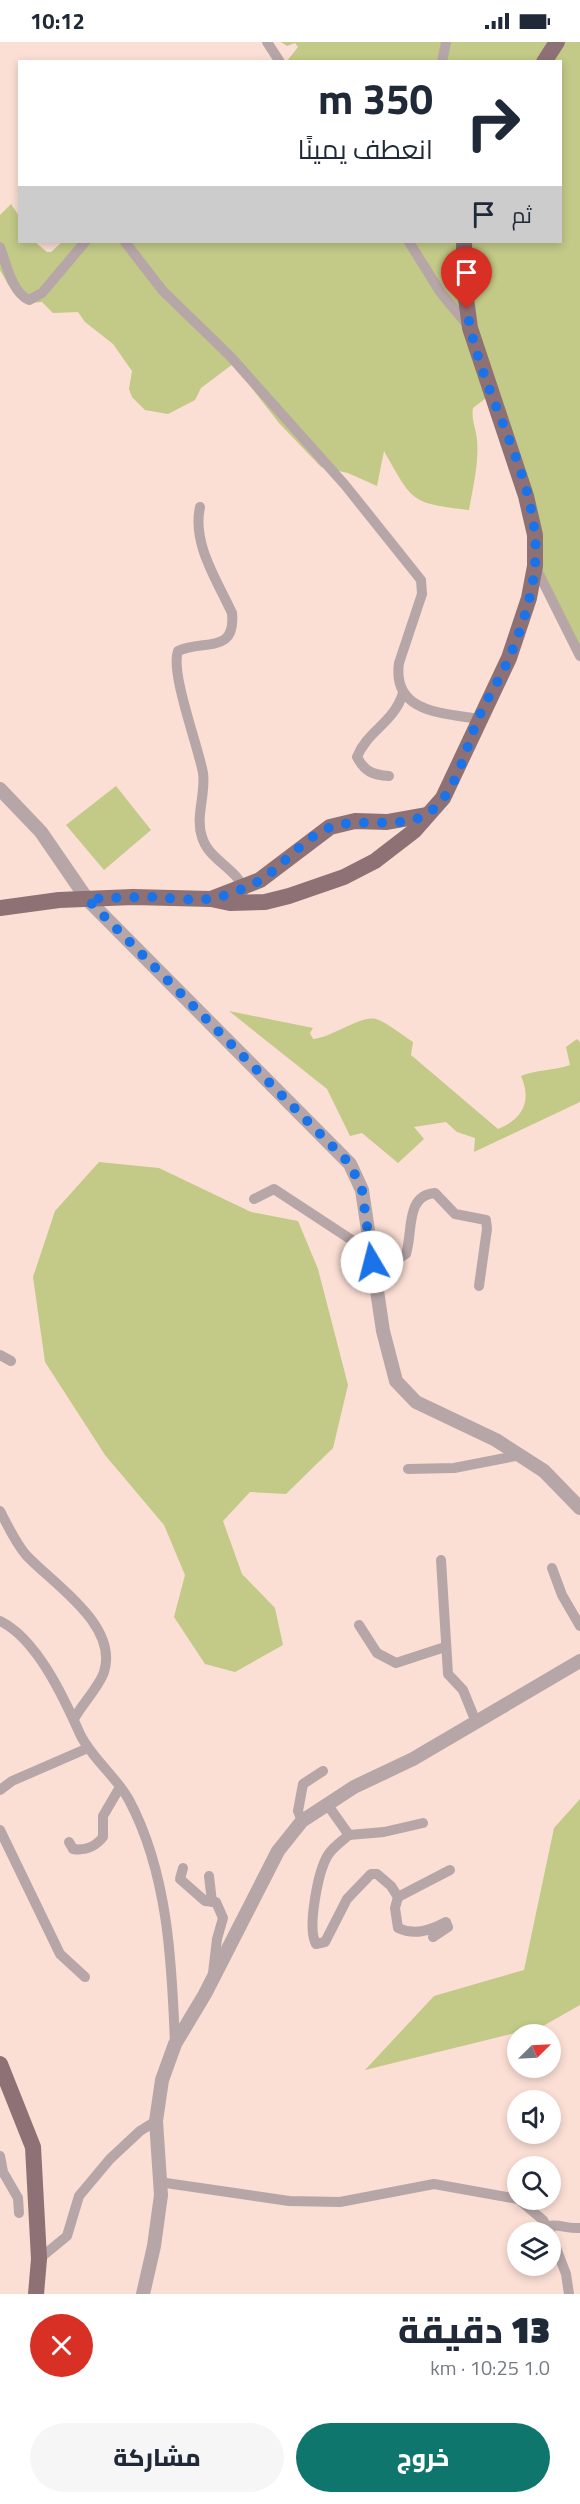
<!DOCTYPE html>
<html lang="ar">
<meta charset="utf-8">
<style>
:root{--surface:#fff;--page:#f6f6f7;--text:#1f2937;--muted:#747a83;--accent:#0f766e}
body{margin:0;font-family:"Titillium Web",Cairo,sans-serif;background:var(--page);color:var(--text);direction:rtl;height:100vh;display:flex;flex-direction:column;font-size:22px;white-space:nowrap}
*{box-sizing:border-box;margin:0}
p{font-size:20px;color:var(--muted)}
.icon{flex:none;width:33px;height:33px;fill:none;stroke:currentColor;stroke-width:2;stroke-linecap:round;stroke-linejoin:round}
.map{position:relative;height:2252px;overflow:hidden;direction:ltr}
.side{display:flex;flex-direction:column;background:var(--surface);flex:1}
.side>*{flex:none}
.banner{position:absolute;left:18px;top:18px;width:544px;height:183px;border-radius:0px;box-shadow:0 3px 9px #0003;direction:rtl;background:#fff;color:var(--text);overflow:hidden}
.needle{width:39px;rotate:66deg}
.fabs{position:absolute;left:507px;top:1982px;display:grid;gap:12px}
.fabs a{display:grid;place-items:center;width:54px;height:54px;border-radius:50%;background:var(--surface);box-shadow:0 3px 9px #0003;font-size:30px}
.pin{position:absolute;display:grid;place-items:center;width:51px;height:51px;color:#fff;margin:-62px -26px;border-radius:50% 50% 50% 0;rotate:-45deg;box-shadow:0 0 6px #0007}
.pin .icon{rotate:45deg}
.me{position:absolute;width:66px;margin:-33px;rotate:352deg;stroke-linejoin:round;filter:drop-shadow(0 0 4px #0008)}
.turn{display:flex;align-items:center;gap:21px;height:126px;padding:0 30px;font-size:27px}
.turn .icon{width:78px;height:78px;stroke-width:2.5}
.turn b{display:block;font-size:42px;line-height:51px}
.then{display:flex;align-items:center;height:57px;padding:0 30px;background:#0003;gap:12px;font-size:22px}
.round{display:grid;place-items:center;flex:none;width:63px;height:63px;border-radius:32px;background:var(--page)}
.head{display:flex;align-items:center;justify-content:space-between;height:102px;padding:0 30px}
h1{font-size:36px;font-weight:800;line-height:45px}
.cta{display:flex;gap:12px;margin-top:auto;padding:12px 30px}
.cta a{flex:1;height:69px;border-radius:36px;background:var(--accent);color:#fff;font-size:24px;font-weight:800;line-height:69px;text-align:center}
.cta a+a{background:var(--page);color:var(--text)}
.status{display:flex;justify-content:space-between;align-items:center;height:42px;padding:0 30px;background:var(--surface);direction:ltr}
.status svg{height:16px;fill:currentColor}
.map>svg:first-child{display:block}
</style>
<div class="status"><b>10:12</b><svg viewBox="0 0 49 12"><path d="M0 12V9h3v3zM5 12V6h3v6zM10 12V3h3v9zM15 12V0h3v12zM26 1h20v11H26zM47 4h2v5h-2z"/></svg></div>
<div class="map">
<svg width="580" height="2252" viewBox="0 0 580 2252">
<rect width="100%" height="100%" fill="#fbdfd5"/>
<g fill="#c3c987">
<path d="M281,0H580V610L541,529L490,353L473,366C471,378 476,386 477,398C479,421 473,445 469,468C410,461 413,460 384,409L377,444L348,431L321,425L279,381L233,322L201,346L195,358L168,372L145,368L132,355L129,347L132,329L113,302L85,280L78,270L53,271L42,260L30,261L9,244L0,228V173L11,162L19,174L20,200H35L47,210H51L62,200H82L86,203L90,200H561V20L287,19L298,5L295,1L287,4Z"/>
<polygon points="116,744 151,788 104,828 66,783"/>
<path d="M229,969L313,986L310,991L313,997C331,996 361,973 376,977C388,981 402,993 413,1000L411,1013L498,1087C523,1077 532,1059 521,1034C538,1027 553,1029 570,1023L566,1005L577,997L580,1000V1060L474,1110L475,1096L457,1090L446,1080L414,1085L424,1097L398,1121L362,1091L350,1094L327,1047Z"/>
<polygon points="99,1120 159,1126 251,1170 298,1179 318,1227 348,1343 333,1406 286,1452 250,1450 223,1479 242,1532 275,1566 283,1603 235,1630 205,1622 174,1575 185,1533 164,1483 105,1413 45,1320 33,1235 55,1169"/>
<polygon points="580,1757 580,1963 543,1984 365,2028 434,1954 524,1928 554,1786"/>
</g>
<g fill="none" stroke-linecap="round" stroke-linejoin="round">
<g stroke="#b7a6a7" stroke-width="10">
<polyline points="267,0 280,20"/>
<polyline points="442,20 446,0"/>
<path d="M125,200L163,249L230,314L345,443L421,538L422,552L399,621C392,671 443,671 479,677"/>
<polyline points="409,200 441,251 470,286"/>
<path d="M0,205C6,221 12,251 29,258L42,251L85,200"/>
<path d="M200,465C192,502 217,538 232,571C236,613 203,597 178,609C170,631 198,703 203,731C206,752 195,775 202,795C209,819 238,826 244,849"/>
<polyline points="535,524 580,614"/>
<path d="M389,734C373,733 365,730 357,715C367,689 394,681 403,651"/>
<polyline points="254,1157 274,1147 370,1210"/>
<path d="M371,1220L399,1216L406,1212C413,1191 405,1153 435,1151L455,1172L486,1178L487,1187L479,1244"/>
<polyline points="0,1313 11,1319"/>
<polyline points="408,1427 454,1426 521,1413"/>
<path d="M0,1469C8,1484 15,1500 26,1513C53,1542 119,1583 104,1630C99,1645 82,1662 74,1677"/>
<polyline points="441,1518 448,1632 463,1648 476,1680"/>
<polyline points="552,1526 562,1553 580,1584"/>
<path d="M0,1579C37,1597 64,1656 80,1692C92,1717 116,1734 129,1758C168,1831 172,1921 175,2002"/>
<polyline points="359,1583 377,1611 396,1621 445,1605"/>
<polyline points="0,1748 12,1739 88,1706"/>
<polyline points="327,1762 349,1793 384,1790 423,1781"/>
<polyline points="302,1779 298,1769 303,1742 323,1729"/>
<polyline points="0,1788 60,1912 85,1935"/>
<path d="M349,1793C342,1799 333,1805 328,1813C318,1829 307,1886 316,1902L325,1900L347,1857L371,1832H377L391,1844L398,1855L450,1828"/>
<path d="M69,1800L73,1807C86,1809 95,1805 103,1795V1774L120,1745"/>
<polyline points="183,1826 180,1837 205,1859 216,1860 223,1876 217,1897 213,1931"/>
<polyline points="209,1834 212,1860"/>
<path d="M398,1855L395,1866L398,1886C415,1894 431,1888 446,1880L448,1885L433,1895"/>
<polyline points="0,2114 3,2130 18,2156 19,2171"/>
<polyline points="159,2140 289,2159 340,2160 434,2142 518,2157"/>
<polyline points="518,2157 543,2178 550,2190"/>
<path d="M548,2184C560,2182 568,2187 580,2186"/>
<polyline points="550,2190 566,2232 569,2252"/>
<polyline points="39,2217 67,2194 79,2154 110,2117 140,2089 156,2079"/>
</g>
<g stroke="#b7a6a7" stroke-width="14">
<polyline points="0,747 41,790 87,857 350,1122 362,1148 383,1289 396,1339 416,1360 496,1398 544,1429 580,1466"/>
<polyline points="143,2252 154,2204 161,2153 156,2079 162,2038 175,2002 205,1952 278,1809 302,1779 354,1745 413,1717 580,1619"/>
</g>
<g stroke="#8e7174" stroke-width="16">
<polyline points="544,20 557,0"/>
<polyline points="211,857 260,838 330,785 355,779 387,780 426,773"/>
<polyline points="0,866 59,858 133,855 211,857 230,861 265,860 289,854 344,835 375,819 414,789 443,756 509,616 529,556 535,524 535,493 526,454 470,286 465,249 464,200"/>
<polyline points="0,2022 33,2105 39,2217 36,2252"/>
</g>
</g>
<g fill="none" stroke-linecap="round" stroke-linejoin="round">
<path stroke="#1a73e8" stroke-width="10" stroke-dasharray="0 18" d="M372,1220L362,1148L350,1122L87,857C109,856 130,855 151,855C170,856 191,859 210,857C224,855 248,845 261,838C285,822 306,793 334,784C361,776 404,787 427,772C457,752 465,707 478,677C487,656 500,637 509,616C525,579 539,534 535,493C527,414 478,345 467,267"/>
</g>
</svg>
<div class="fabs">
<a><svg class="needle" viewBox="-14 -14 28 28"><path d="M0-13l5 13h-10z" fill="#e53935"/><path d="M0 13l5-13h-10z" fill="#747a83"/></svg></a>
<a><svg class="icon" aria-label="sound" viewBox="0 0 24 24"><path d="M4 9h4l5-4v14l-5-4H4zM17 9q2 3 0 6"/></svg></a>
<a><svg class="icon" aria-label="search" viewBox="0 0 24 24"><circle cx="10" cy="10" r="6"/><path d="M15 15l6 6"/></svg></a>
<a><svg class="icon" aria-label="layers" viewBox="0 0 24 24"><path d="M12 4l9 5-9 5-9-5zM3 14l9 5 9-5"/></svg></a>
</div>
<div class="pin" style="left:467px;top:267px;background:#d93025"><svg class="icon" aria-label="arrive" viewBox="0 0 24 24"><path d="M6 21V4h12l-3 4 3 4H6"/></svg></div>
<svg class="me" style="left:372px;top:1220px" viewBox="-20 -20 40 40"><circle r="19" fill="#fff"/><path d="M0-13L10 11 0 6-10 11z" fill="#1a73e8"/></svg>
<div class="banner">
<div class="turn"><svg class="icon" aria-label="right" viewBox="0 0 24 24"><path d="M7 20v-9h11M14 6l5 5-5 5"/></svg><div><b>350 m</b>انعطف يمينًا</div></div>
<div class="then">ثم<svg class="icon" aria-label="arrive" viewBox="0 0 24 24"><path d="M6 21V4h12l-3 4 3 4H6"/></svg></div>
</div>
</div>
<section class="side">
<div class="head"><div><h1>13 دقيقة</h1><p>1.0 km · 10:25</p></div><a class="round" style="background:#d93025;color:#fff"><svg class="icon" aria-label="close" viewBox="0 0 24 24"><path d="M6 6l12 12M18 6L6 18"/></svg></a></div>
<div class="cta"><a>خروج</a><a>مشاركة</a></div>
</section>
